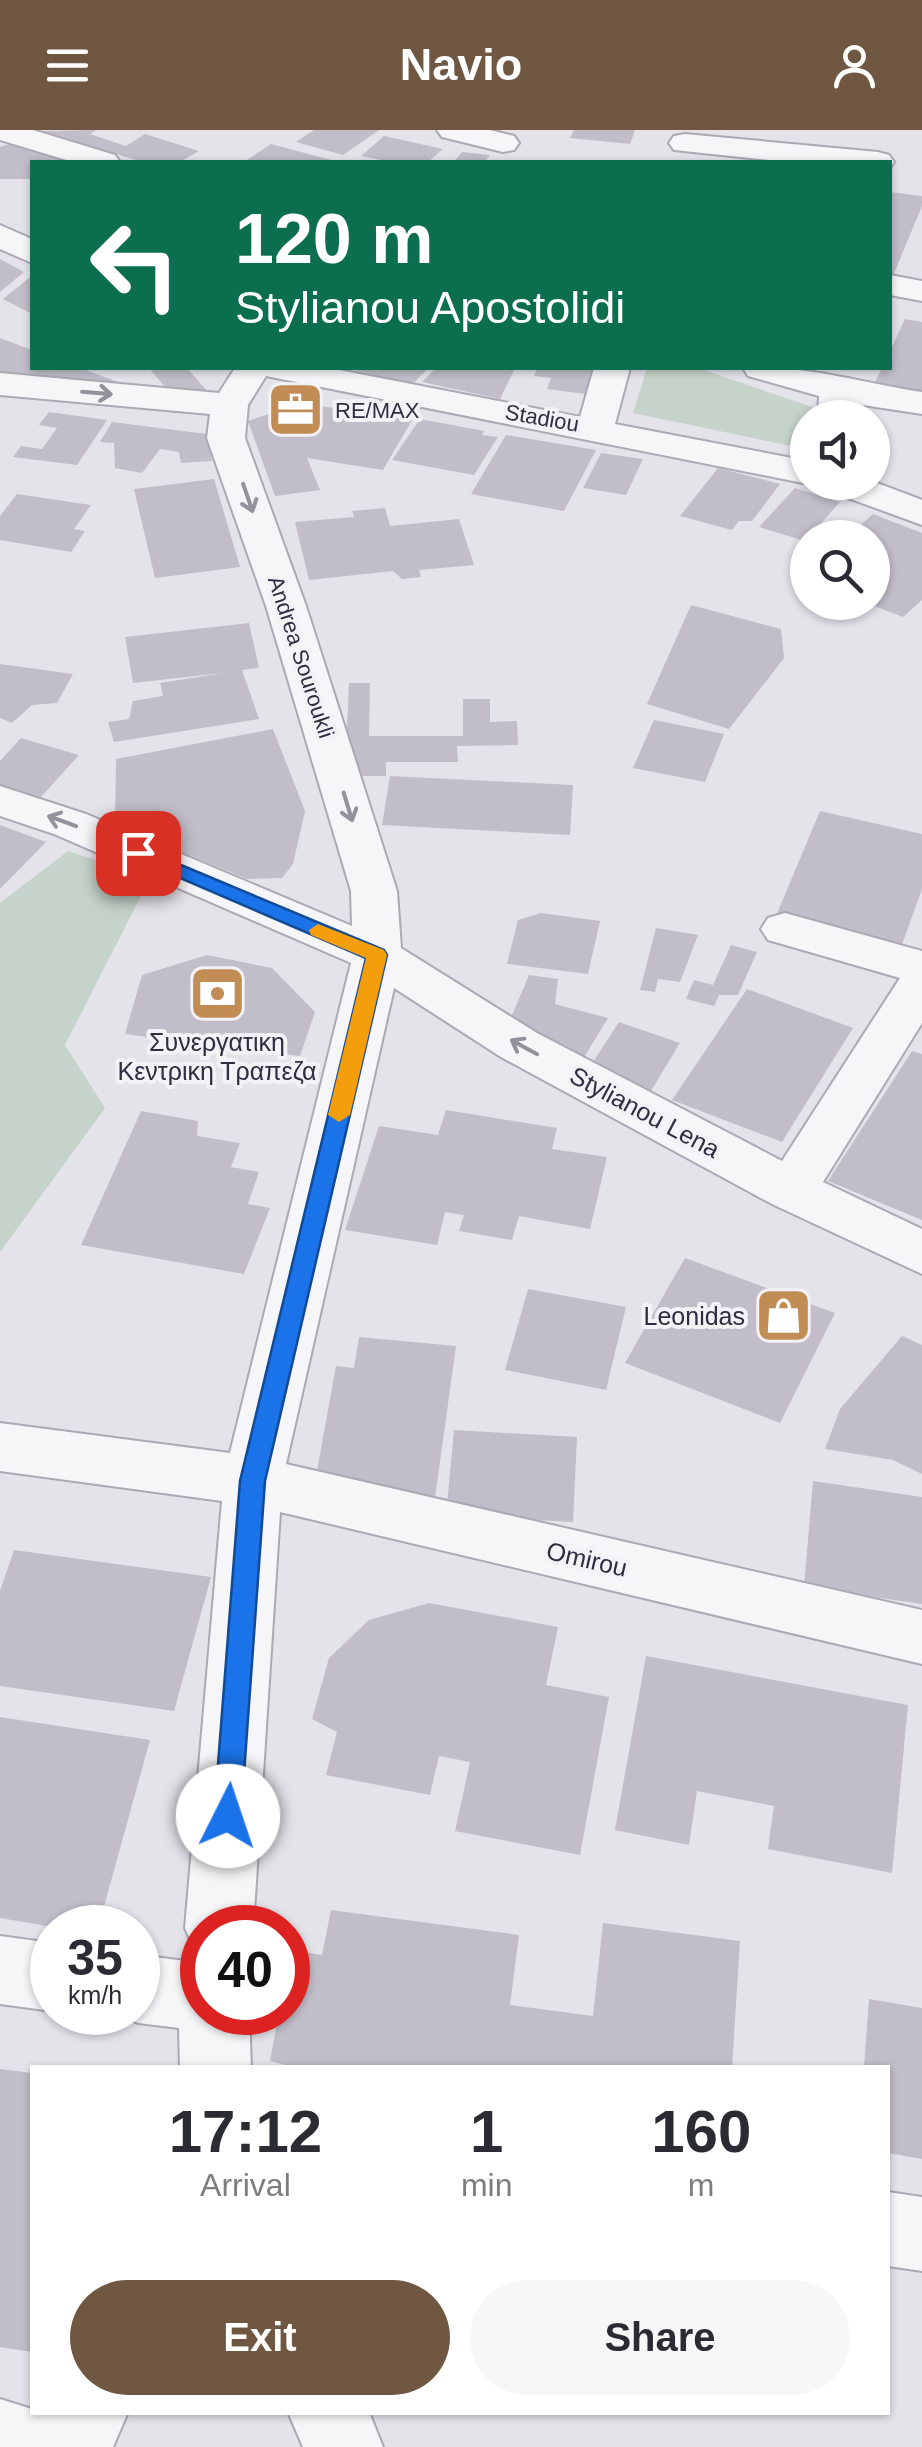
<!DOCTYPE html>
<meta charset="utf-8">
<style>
:root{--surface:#fff;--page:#f7f7f7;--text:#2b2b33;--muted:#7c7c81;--accent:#6f5742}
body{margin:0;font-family:Arial,sans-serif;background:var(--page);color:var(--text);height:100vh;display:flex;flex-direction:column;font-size:38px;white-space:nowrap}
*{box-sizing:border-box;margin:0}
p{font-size:32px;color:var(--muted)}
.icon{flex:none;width:55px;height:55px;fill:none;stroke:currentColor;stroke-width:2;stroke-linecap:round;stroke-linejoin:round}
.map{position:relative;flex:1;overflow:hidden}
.sheet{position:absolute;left:30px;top:1935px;width:860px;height:350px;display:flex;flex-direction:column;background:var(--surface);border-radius:0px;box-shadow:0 2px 8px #0004}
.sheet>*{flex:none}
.hud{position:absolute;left:30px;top:30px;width:862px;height:210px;border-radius:0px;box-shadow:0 2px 8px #0004;background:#0b6e4f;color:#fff;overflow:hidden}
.fabs{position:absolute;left:790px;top:270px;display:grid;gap:20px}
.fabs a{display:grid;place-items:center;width:100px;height:100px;border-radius:50%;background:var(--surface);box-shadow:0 2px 8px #0004;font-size:50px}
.speed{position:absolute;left:30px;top:1775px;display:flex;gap:20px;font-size:50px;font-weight:700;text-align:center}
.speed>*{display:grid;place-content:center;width:130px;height:130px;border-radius:50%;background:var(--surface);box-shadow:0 2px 8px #0004;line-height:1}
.speed small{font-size:25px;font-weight:400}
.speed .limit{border:15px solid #d22;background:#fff;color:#111}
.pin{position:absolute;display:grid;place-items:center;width:85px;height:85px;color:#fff;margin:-42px;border-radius:20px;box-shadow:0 5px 15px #0006}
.me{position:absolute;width:110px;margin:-55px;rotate:4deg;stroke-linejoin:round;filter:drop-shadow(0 0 8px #0008)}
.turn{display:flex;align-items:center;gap:35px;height:210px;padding:0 40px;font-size:45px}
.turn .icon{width:130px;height:130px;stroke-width:2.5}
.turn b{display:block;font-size:70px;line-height:85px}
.eta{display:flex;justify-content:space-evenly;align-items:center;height:170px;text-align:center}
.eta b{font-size:60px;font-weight:700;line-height:70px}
.action{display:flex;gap:20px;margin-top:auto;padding:20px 40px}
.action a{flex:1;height:115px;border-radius:60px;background:var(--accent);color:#fff;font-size:40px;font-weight:700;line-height:115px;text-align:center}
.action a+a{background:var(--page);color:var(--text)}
header{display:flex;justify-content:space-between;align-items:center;height:130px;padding:0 40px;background:var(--accent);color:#fff;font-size:45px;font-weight:700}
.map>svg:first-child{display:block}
</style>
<header><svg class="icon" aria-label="menu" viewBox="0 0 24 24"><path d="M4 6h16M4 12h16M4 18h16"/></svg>Navio<svg class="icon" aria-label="person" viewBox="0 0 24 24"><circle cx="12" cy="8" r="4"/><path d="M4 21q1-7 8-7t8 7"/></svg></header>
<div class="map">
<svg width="922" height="2317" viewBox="0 0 922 2317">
<rect width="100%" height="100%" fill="#e5e3ea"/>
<g fill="#c5d3ca">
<polygon points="647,238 698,238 815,278 791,316 633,283"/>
<polygon points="68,721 150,748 65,915 105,978 0,1122 0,773"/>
</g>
<g fill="#c1bdc9">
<polygon points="96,0 90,4 126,16 145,4 199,21 180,32 142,32 43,1"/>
<polygon points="314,0 379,0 343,25 296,12"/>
<polygon points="574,0 635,0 630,14 570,8"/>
<polygon points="384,6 443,19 428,32 391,32 361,26"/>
<polygon points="271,14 335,31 335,32 244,32"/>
<polygon points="6,15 35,15 60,23 58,32 32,32 32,49 0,49 0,17"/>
<polygon points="462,22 490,25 485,32 454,32"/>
<polygon points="890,62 922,66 922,76 890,153"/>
<polygon points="0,129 24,142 0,162"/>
<polygon points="29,148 32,150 32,184 3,169"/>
<polygon points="905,189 922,192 922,265 873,256 882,238 890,238 890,221"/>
<polygon points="0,208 32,220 32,238 80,238 129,256 0,245"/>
<polygon points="149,238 187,238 208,262 171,264"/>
<polygon points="347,238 428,238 412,255"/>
<polygon points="436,238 515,238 500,269 422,252"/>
<polygon points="537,238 594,238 586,264 547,259 551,248 534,246"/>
<polygon points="300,273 412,290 383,340 307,328 320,360 275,366 248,291"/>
<polygon points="49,282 107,290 77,335 13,327 21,316 42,319 57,298 39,295"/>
<polygon points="420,289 484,301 482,305 498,307 474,345 392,330"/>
<polygon points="112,292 207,304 212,331 181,333 179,322 160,319 142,343 115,338 114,313 100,312"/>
<polygon points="506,305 596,320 564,381 471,364"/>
<polygon points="601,323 643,329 626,365 583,358"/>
<polygon points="718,338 780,354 752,391 739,391 732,400 680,386"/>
<polygon points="214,349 240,437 155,448 134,359"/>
<polygon points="795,358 840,372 805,411 759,397"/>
<polygon points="17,364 91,375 74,399 85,401 71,422 0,410 0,386"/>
<polygon points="385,378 390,396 459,389 474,435 419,440 421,447 402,449 393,441 309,450 295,392 354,387 352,381"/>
<polygon points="873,384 922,403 922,470 903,487 872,475 872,408 846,408"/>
<polygon points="691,475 781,499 784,528 729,599 647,574"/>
<polygon points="249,493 259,538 242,540 259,589 114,612 108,592 129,589 133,571 163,566 160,553 223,543 133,553 125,507"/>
<polygon points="0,534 73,544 57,573 32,575 12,593 0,588"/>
<polygon points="349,553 370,553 369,606 463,606 463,569 490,569 490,592 517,591 518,615 457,616 458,632 386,632 386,646 345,646"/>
<polygon points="654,590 724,604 705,652 633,638"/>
<polygon points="273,599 305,681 293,734 282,748 247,749 115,695 116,629"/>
<polygon points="21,608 79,625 41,667 0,655 0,631"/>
<polygon points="390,646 573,655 570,705 382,695"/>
<polygon points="820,681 922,704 922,759 901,817 776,786"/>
<polygon points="0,695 46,712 0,759"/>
<polygon points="541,783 600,791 588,844 507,834 518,790"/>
<polygon points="656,798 698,805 680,852 658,849 655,862 640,860"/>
<polygon points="731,815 757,822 738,865 719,865 714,876 686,869 694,850 713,855"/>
<polygon points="207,825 272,838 315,882 300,926 125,904 142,845"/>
<polygon points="529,845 558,849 555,874 608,888 583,929 507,897"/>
<polygon points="747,859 853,898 782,1012 672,970"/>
<polygon points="619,892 680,913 649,964 587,941"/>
<polygon points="912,921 922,924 922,1090 828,1051"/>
<polygon points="446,980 557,998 552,1019 607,1027 590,1099 519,1086 512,1110 459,1101 464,1085 445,1082 437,1115 345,1100 379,996 438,1005"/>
<polygon points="141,981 198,991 197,1006 240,1013 231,1037 259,1042 248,1074 270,1078 244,1144 81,1115"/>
<polygon points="685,1128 835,1183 780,1293 625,1233"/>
<polygon points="528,1159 626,1177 606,1260 505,1240"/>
<polygon points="902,1206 922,1215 922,1344 893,1330 825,1319 840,1279"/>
<polygon points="359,1207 456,1216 435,1368 314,1357 336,1236 354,1238"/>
<polygon points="454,1300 577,1307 573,1392 446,1385"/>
<polygon points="813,1351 922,1367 922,1474 804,1457"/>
<polygon points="14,1420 211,1447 174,1581 0,1556 0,1461"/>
<polygon points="429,1473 558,1497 546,1555 609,1567 580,1725 455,1701 470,1632 439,1626 430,1665 326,1645 337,1602 312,1589 329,1528 369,1490"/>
<polygon points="646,1526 908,1575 892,1743 768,1719 774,1676 697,1661 689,1715 615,1700"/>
<polygon points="0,1587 150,1610 98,1798 59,1798 0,1788"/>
<polygon points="331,1780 519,1805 510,1875 593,1886 603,1793 740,1811 732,1938 296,1938 270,1931 279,1882 288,1882 291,1820 322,1825"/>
<polygon points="869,1869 922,1878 922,2029 888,2023 888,1938 864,1938"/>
<polygon points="0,1939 32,1943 32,2222 0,2217"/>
</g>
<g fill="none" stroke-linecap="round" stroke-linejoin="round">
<defs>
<g id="minor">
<polygon points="0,0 33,0 115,25 120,32 73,32 0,10"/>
<polygon points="437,0 490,0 514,6 519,13 514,20 503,22 442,7"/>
<polygon points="685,4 878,22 889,25 894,32 890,38 890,32 787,32 674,20 669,13 674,6"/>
<polygon points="0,95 32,109 32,133 0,119"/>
<polygon points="890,145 922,151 922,171 890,165"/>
<polygon points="235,238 329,238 580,287 594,238 630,238 615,294 808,331 808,352 816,352 808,354 266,246 248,275 245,308 306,476 397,761 401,818 537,903 782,1031 900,848 768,810 761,799 768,788 785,783 922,821 922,893 823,1052 922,1099 922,1144 772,1074 501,927 394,858 286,1334 922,1480 922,1534 280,1382 253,1798 202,1798 202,1824 195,1821 185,1798 222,1371 0,1341 0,1293 230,1323 351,833 54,704 0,686 0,656 86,684 352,796 351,761 266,476 207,308 210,284 0,265 0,243 219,263"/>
<path d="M743,238C803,234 862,253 922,262V284L856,274V288H818L819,266L748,246Z"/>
<polygon points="872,351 922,370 922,395 826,360 821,352"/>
<polygon points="0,1806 52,1813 52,1881 0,1874"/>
<polygon points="138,1825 202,1833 202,1882 249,1882 251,1938 180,1938 179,1898 138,1893 113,1883 138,1882"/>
<polygon points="888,2062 922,2067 922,2141 888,2136"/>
<polygon points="0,2269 32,2279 32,2282 128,2282 113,2317 0,2317"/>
<polygon points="288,2282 369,2282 383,2317 303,2317"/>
</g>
</defs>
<use href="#minor" stroke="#aca8b4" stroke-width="4"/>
<use href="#minor" fill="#f6f5f8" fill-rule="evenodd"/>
</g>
<defs><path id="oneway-shaft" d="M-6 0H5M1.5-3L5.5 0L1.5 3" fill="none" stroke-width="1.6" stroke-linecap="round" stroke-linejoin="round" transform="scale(2.5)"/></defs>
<g stroke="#94909c">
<use href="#oneway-shaft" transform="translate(97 263) rotate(5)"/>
<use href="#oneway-shaft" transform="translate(248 368) rotate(71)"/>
<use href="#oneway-shaft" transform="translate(348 677) rotate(73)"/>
<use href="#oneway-shaft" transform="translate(62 691) rotate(-160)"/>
<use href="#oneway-shaft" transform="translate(524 917) rotate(-151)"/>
</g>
<polygon fill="#1a73e8" stroke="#114b97" stroke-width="2.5" points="138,717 384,820 387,825 265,1351 241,1686 237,1695 228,1699 218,1695 214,1686 240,1351 366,828 131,727 131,719"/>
<polygon fill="#f59e0b" points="318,794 384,820 387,825 350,985 339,992 328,985 366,828 311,805 309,800"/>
<defs>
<symbol id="office-square" viewBox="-11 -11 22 22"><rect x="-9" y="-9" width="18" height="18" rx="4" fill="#c28d55" stroke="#f3f2f7"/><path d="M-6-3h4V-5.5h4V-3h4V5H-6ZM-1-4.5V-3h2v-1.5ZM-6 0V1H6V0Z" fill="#fff"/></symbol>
<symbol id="bank-square" viewBox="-11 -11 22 22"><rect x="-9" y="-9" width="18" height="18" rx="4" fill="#c28d55" stroke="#f3f2f7"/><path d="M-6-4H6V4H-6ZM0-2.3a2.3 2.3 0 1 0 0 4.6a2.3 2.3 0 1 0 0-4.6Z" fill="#fff"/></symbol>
<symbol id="shop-square" viewBox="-11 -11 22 22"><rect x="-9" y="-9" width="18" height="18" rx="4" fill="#c28d55" stroke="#f3f2f7"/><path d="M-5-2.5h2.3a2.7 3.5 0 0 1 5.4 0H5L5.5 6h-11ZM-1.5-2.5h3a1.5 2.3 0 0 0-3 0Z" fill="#fff"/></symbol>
</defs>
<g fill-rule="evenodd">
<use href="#office-square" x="264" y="248" width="63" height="63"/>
<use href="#bank-square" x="186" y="832" width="63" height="63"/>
<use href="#shop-square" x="752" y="1154" width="63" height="63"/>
</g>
<g text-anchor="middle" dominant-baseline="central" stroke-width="8" stroke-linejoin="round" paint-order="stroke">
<g font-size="22" fill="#322c40" stroke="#f3f2f7" text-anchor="start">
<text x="335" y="280">RE/MAX</text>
</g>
<g font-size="22" fill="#322c40" stroke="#f3f2f7">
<text transform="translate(542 288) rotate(10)">Stadiou</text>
<text transform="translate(301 527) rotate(72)">Andrea Souroukli</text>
</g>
<g font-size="25" fill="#322c40" stroke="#f3f2f7">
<text x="217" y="912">Συνεργατικη<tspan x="217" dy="29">Κεντρικη Τραπεζα</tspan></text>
<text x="745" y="1186" text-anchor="end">Leonidas</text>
</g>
<g font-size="25" fill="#322c40" stroke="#f3f2f7">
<text transform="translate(645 982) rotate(28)">Stylianou Lena</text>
<text transform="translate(587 1429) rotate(13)">Omirou</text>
</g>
</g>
</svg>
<div class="fabs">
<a><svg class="icon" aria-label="sound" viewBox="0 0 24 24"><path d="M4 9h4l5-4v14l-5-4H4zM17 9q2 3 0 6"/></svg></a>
<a><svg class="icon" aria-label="search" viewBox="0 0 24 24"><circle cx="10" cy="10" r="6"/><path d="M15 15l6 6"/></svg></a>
</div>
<div class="speed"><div>35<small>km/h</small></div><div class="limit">40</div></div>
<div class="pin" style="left:138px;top:723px;background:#d93025"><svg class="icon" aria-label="arrive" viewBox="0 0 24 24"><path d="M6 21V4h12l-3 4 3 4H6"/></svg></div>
<svg class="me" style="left:228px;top:1686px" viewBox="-20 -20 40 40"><circle r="19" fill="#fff"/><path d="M0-13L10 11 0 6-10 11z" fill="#1a73e8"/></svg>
<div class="hud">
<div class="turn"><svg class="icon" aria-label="left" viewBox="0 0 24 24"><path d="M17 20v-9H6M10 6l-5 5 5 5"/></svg><div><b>120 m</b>Stylianou Apostolidi</div></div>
</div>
<section class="sheet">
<div class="eta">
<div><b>17:12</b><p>Arrival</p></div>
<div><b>1</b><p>min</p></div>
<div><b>160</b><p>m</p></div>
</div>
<div class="action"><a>Exit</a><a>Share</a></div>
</section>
</div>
